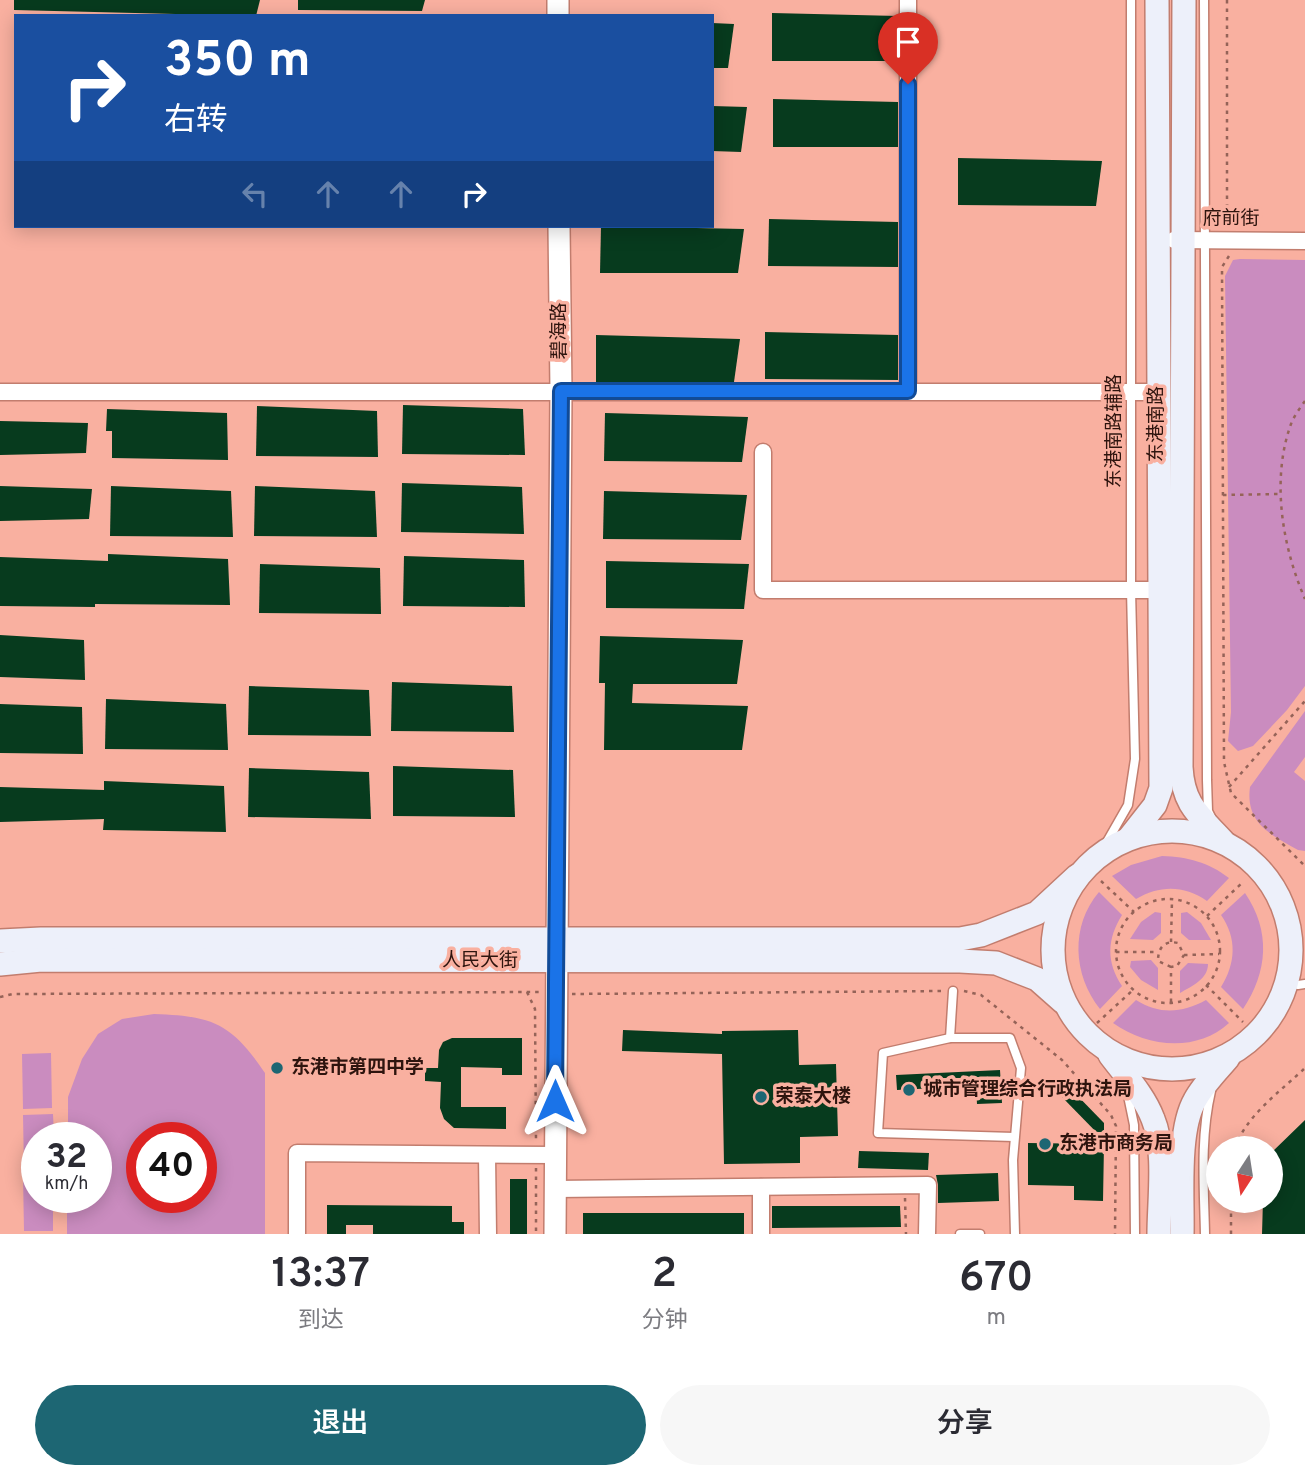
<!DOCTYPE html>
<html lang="zh">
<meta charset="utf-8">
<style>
:root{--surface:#fff;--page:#f7f7f7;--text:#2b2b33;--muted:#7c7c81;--accent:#1d6673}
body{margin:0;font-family:Overpass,"Noto Sans SC",sans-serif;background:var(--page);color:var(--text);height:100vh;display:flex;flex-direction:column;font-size:26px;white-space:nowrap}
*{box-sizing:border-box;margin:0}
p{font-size:23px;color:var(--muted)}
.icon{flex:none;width:38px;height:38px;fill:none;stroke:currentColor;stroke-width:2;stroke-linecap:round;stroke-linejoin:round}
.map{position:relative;height:1234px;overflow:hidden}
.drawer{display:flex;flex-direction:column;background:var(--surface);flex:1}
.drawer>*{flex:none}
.banner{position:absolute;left:14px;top:14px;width:700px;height:214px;border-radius:0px;box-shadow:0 4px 18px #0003;background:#1a4fa0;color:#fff;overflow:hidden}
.needle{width:46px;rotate:192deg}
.fabs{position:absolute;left:1206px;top:1136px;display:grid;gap:14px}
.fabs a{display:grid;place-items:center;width:77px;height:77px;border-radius:50%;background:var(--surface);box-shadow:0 4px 18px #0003;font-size:35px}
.speed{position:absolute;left:21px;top:1122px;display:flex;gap:14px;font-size:35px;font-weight:700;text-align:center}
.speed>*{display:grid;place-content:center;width:91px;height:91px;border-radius:50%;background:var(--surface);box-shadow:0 4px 18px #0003;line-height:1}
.speed small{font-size:18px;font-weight:400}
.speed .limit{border:10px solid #d22;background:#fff;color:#111}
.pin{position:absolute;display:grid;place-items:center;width:60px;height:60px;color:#fff;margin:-72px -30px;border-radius:50% 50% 50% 0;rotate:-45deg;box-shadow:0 0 7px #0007}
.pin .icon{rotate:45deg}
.me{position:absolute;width:77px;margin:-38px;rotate:0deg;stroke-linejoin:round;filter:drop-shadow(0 0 5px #0008)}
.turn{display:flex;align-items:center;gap:24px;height:147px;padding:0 35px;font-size:32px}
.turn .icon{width:91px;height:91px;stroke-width:2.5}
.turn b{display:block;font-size:49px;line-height:60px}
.lanes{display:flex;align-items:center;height:66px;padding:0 35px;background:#0003;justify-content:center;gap:35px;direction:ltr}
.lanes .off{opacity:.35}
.eta{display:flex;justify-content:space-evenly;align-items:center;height:119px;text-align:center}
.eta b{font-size:42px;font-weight:600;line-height:49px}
.button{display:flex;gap:14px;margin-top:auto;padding:14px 35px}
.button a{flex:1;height:80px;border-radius:42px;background:var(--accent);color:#fff;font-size:28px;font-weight:600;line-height:80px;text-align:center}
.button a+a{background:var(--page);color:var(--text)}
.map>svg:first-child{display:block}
</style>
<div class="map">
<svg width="1305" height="1234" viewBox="0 0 1305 1234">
<rect width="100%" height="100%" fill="#f9b0a0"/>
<g fill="#ca8cbf" fill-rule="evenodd">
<polygon points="1240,259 1305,260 1305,686 1287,710 1253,746 1238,751 1228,741 1231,712 1225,276 1233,260"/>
<path d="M1305,711V757L1294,772L1305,781V851L1298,850C1272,835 1245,824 1250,787Z"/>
<path d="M1162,856C1188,857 1208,862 1229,878L1207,901C1184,885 1160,885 1136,899L1112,876L1131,865Z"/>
<path d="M1099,892L1122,915C1107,939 1106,962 1122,986L1100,1009C1073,975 1070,926 1099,892Z"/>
<path d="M1245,893C1271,931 1268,972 1243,1009L1221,987C1236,963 1237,938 1221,915Z"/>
<polygon points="1155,912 1161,913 1161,933 1153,940 1130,939 1141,922"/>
<polygon points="1187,912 1201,923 1211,940 1189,940 1181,933 1181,913"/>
<polygon points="1151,960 1158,968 1158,990 1141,980 1130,967 1131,961"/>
<path d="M1188,963L1208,964C1208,979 1192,986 1180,993V971Z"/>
<path d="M1136,1000C1160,1015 1182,1013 1206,1000L1229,1023C1196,1053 1147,1047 1113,1023Z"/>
<path d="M154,1014C213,1016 231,1023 265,1073V1234H67V1197H96V1138L68,1137V1097L82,1059L98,1034L122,1019ZM142,1138H201V1197H142Z"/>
<polygon points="51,1053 52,1108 23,1109 22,1054"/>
<polygon points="53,1114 54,1137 37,1138 37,1170 24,1170 23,1115"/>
<polygon points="23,1176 37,1176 37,1197 53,1197 53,1231 24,1231"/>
</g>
<g fill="#073b1e">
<polygon points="14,0 260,0 256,16 14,10"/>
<polygon points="298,0 425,0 422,11 298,10"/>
<polygon points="772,13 898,16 898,61 772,61"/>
<polygon points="712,23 734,24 728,68 712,68"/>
<polygon points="773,99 898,102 898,147 773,147"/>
<polygon points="712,106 747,107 741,152 712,151"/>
<polygon points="958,158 1102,161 1096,206 958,205"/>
<polygon points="769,219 898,222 898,267 768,266"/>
<polygon points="601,226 744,229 738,273 600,273"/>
<polygon points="765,332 898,335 898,380 765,379"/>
<polygon points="596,335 740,339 734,382 596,382"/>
<polygon points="403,405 523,409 525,455 402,454"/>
<polygon points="257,406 377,411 378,457 256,456"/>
<polygon points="107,409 227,413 228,460 112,458 112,431 106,431"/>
<polygon points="605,413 748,417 742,462 604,461"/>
<polygon points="0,421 88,423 86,453 0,455"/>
<polygon points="402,483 522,487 524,534 401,532"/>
<polygon points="0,486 92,489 89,519 0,521"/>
<polygon points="111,486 231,491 233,537 110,536"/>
<polygon points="255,486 375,491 377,537 254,536"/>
<polygon points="604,491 747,495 741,540 603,539"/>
<polygon points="108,554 228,559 230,605 95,604 95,607 0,606 0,557 108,561"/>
<polygon points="404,556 524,560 525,607 403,606"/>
<polygon points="606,561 749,564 744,609 606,608"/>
<polygon points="260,564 380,568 381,614 259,613"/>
<polygon points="0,635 84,640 85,680 0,677"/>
<polygon points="600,636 743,640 737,684 633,684 632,703 748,706 742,750 604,750 605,683 599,683"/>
<polygon points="392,682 512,686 514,732 391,731"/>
<polygon points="249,686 369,690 371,736 248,735"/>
<polygon points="106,699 226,704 228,750 105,749"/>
<polygon points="0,704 82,707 83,754 0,753"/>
<polygon points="393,766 513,770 515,817 393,816"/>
<polygon points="249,768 369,772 371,819 248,817"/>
<polygon points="104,781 224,786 226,832 103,830 104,819 0,822 0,787 104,790"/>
<polygon points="623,1030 722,1034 722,1031 798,1030 799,1065 836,1064 838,1136 800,1137 800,1163 724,1164 722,1054 622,1051"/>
<polygon points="452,1038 522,1038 522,1075 502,1075 502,1068 461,1067 461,1107 506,1107 506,1129 454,1128 444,1119 440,1108 441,1082 425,1081 425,1068 438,1068 439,1050 443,1042"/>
<polygon points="1000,1070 1002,1103 977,1104 976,1086 897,1090 896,1075"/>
<polygon points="1069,1087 1104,1123 1104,1140 1060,1095"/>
<polygon points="1305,1120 1305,1234 1262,1234 1263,1200 1270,1200 1270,1154"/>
<polygon points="1028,1143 1104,1144 1103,1201 1074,1200 1074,1186 1028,1185"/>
<polygon points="859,1151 929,1153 928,1170 858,1168"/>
<polygon points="998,1173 999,1201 938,1203 938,1185 936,1175"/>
<rect x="510" y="1179" width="17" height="55"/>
<polygon points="327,1205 452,1206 452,1222 464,1222 464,1234 373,1234 373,1225 346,1225 346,1234 327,1234"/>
<polygon points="772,1206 900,1206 901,1227 772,1228"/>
<rect x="583" y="1213" width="161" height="21"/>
</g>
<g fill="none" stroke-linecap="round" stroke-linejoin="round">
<defs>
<g id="service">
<polyline points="1204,0 1207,780 1208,811 1211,817"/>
<polyline points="1100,854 1128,805 1135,759 1131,590 1131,0"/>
<polyline points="1298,985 1305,984"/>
<polyline points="953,991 950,1038 1010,1038 1021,1068 1013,1160 1015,1234"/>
<polyline points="950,1038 883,1053 878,1133 1014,1137"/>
<polyline points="1127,1091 1134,1125 1135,1234"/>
<polyline points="960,1234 980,1234"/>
<path d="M1205,1234C1204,1186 1200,1138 1211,1091"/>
</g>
<g id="minor">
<polyline points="1174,240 1305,241"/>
<polyline points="908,391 908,0"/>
<polyline points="0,392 1157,392"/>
<polyline points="763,452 763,590 1159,590"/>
<polyline points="487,1155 488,1234"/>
<polyline points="761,1187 761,1234"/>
<polyline points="555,1189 928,1185 927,1234"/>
<polyline points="297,1234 297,1153 555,1155"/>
</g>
<g id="tertiary">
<polyline points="558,0 558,16"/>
<polyline points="555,1234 561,391 559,226"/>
</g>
<g id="secondary">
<path d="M1184,0L1181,767C1183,805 1199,815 1223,841"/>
<circle cx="1172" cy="950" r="119"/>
<polyline points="1129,838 1155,805 1161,788 1157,0"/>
<polyline points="0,941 41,939 960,939 981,935 1037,913 1077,876"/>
<polyline points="0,964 41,960 960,961 996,963 1037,979 1063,1002"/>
<path d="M1110,1055C1125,1075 1144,1095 1153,1119C1166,1150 1159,1200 1159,1234"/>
<path d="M1182,1234C1183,1198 1177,1131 1195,1100C1203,1085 1217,1071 1228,1058"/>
</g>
</defs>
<use href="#service" stroke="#c27d6e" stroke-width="11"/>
<use href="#minor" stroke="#c27d6e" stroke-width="19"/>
<use href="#tertiary" stroke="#c27d6e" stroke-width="24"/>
<use href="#secondary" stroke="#c27d6e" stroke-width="26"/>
<g stroke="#956358" stroke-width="2.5" stroke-dasharray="3.5 5" stroke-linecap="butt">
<polyline points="1227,0 1227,216 1229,223 1235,225"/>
<polyline points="1229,256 1222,267 1224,762 1231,793 1305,866"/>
<path d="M1305,401C1300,408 1294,416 1291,424C1271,479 1282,546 1305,599"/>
<polyline points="1223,495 1281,494"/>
<polyline points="1229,787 1305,701"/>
<polyline points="1101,881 1134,912"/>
<circle cx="1168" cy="951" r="52"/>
<polyline points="1207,916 1243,882"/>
<polyline points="1171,942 1172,900"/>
<polyline points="1116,952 1158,952"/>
<polyline points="1184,955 1219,954"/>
<polyline points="1206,985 1243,1022"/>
<polyline points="964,991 981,995 1062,1060 1111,1115 1116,1126 1115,1234"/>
<polyline points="527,992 535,1009 536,1141"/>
<polyline points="572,994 943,991"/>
<polyline points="0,997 13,994 541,992"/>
<path d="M1171,1002V967L1177,966L1184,955L1178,943C1165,940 1158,947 1158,961L1171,967"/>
<polyline points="1097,1023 1133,990"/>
<path d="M1236,1148C1242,1119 1283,1089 1305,1068"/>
<polyline points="536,1168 536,1234"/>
<polyline points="905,1198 906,1234"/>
<polyline points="1231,1234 1231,1200"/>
</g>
<use href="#service" stroke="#fff" stroke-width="8"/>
<use href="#minor" stroke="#fff" stroke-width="16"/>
<use href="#tertiary" stroke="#fff" stroke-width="21"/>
<use href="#secondary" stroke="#edf0fa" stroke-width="23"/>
</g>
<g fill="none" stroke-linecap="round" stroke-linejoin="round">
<defs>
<polyline id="route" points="555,1101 561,391 908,391 908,84"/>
</defs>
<use href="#route" stroke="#114b97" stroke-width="18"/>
<use href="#route" stroke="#1a73e8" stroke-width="12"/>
</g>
<g fill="#1d6673" stroke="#f9b0a0" stroke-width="2.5">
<circle cx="277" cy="1068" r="7"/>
<circle cx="909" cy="1090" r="7"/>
<circle cx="761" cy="1097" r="7"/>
<circle cx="1045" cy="1144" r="7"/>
</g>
<g text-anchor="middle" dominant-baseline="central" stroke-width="7" stroke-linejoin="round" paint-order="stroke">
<g font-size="19" fill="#2e140e" stroke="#f9b0a0">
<text x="1231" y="219">府前街</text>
<text transform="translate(560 331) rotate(-90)">碧海路</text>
<text transform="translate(1157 424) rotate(-90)">东港南路</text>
<text transform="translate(1115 431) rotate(-90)">东港南路辅路</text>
<text x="480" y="961">人民大街</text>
</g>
<g font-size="19" font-weight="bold" fill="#2e140e" stroke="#f9b0a0" text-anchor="start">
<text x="291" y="1068">东港市第四中学</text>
<text x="923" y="1090">城市管理综合行政执法局</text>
<text x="775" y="1097">荣泰大楼</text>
<text x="1059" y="1144">东港市商务局</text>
</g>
</g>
</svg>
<div class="fabs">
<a><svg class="needle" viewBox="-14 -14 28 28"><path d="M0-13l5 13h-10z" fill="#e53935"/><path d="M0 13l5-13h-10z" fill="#7c7c81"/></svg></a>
</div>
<div class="speed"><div>32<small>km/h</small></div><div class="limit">40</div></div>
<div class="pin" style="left:908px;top:84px;background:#d93025"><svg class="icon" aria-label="arrive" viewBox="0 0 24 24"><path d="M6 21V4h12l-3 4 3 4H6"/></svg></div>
<svg class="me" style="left:555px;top:1101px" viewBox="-20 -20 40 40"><path d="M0-17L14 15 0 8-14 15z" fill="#1a73e8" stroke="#fff" stroke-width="4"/></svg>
<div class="banner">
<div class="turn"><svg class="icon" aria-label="right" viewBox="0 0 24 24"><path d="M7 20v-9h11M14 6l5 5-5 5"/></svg><div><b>350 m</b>右转</div></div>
<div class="lanes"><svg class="icon off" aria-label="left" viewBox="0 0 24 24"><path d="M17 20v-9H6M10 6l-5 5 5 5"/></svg><svg class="icon off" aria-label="ahead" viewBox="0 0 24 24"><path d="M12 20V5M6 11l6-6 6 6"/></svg><svg class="icon off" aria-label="ahead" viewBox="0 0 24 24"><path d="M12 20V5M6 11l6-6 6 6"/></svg><svg class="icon" aria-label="right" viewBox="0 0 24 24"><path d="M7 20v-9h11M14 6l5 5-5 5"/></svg></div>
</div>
</div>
<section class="drawer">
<div class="eta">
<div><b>13:37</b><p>到达</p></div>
<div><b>2</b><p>分钟</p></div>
<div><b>670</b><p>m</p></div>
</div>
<div class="button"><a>退出</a><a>分享</a></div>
</section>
